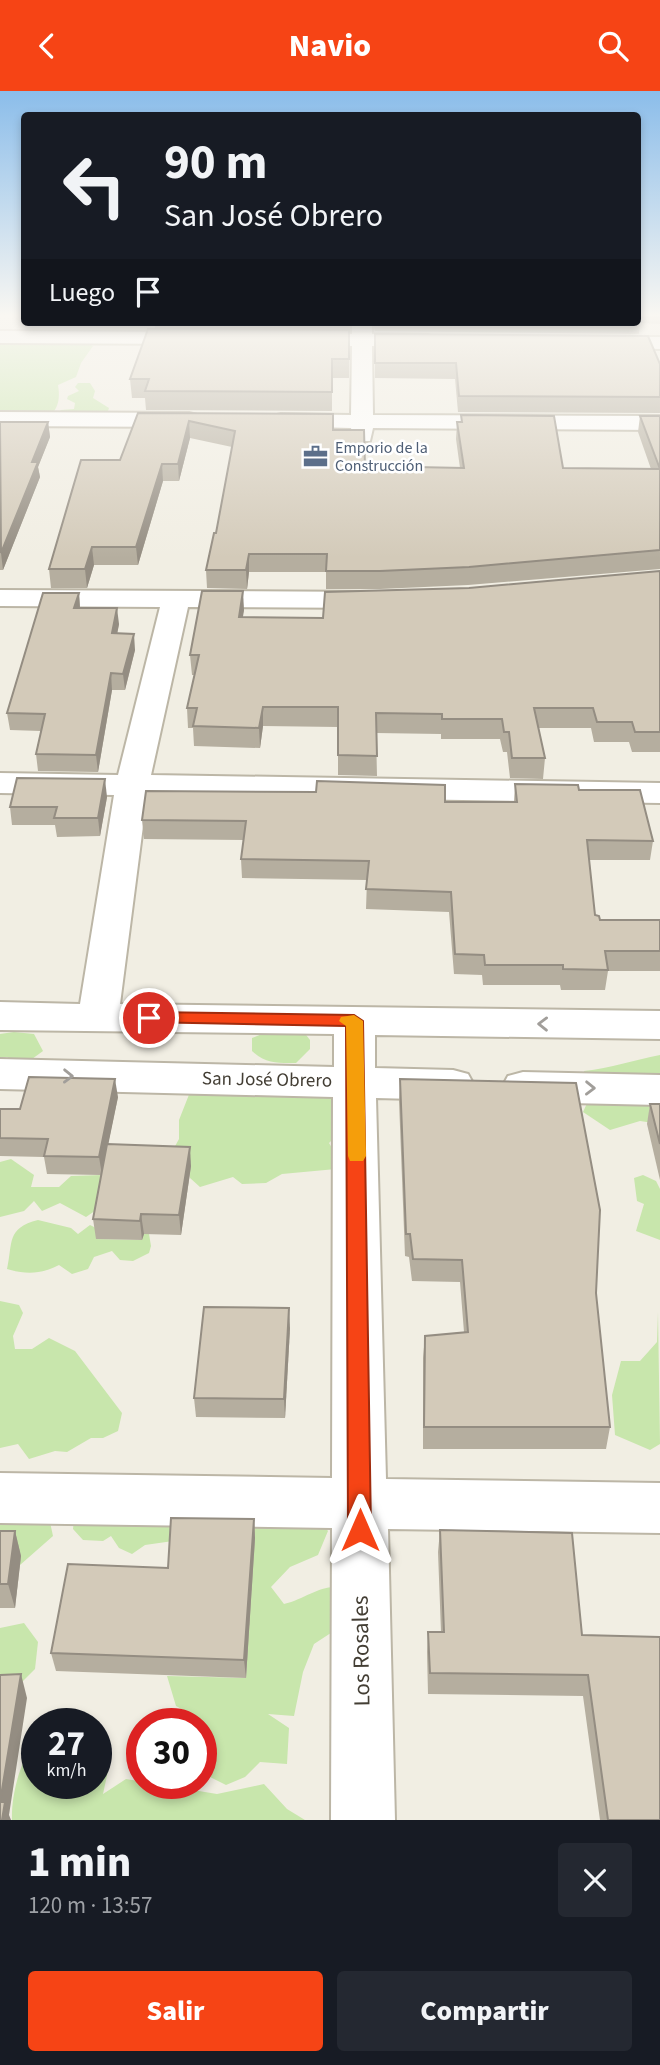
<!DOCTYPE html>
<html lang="es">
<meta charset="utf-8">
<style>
:root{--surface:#171b24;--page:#242831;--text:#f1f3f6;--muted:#9ea1a6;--accent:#f64415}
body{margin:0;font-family:"Source Sans 3",sans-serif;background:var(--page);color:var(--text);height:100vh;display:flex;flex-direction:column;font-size:26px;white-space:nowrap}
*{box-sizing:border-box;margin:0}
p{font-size:23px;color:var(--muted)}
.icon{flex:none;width:38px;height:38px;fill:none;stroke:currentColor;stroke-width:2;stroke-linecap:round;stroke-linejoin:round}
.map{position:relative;height:1729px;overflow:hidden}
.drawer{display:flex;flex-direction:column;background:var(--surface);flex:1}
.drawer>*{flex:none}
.banner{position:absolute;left:21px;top:21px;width:620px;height:214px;border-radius:7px;box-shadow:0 4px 10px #0003;background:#171b24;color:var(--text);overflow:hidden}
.speed{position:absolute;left:21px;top:1617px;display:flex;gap:14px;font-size:35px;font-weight:700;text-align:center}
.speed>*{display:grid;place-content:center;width:91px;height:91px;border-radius:50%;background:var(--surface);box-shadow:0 4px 10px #0003;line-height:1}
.speed small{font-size:18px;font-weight:400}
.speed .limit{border:10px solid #d22;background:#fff;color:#111}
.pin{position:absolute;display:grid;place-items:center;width:60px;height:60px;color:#fff;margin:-30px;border:4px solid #fff;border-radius:50%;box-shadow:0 2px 7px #0007}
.me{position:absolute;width:77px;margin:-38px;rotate:0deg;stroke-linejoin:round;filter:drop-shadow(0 0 5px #0008)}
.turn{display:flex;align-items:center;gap:24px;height:147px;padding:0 28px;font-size:32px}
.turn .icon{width:91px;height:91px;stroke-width:2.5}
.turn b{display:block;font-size:49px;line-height:60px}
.then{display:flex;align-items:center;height:66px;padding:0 28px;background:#0003;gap:14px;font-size:26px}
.round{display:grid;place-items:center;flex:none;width:74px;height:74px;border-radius:7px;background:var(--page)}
.summary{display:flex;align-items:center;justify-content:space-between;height:119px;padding:0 28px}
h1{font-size:42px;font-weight:800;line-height:52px}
.cta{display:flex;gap:14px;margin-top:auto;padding:14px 28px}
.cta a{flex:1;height:80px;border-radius:7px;background:var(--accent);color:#fff;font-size:28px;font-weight:800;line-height:80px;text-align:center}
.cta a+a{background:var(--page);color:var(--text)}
header{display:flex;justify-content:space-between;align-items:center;height:91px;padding:0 28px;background:var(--accent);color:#fff;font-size:32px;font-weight:800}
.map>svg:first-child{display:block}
</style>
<header><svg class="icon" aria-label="back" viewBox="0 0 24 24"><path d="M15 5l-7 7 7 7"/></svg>Navio<svg class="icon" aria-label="search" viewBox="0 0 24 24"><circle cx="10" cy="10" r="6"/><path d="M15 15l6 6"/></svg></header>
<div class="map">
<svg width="660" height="1729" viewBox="0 0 660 1729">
<rect width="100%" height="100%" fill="#f1eee3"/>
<g fill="#c8e6ac">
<path d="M81,250L93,255L81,272L76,286L58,294C65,334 29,333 0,336V251Z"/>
<polygon points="78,292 90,292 95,300 93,307 109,317 108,320 90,326 58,323 61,319 74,318 75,312 67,308 68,305 79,300 75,296"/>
<path d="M272,939L303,940L310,949V958L296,972C278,972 266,973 252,960V947Z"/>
<polygon points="14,941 34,943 43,960 32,968 15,971 7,966 0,967 0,943"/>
<path d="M660,964V1033L640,1030L610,1039L583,1021L589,1008L584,980C611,977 634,969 660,964Z"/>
<polygon points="192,996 347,1000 339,1042 329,1052 340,1070 336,1078 282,1083 266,1092 242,1093 233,1086 200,1096 190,1087 190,1069 174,1057 179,1048 179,1029"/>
<polygon points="11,1068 34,1084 31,1096 59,1096 71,1085 102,1084 102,1115 86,1126 60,1112 42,1120 34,1110 24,1120 0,1126 0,1071"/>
<polygon points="643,1084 656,1090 660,1098 660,1149 636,1140 644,1113 637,1110 634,1087"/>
<path d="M38,1129L71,1137L78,1143L90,1134L98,1138L96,1148L142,1149L143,1143H149L151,1155L149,1162L133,1170L120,1169L112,1160L94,1166L88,1178L72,1183L59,1174C41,1183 27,1184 7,1178C13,1152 6,1137 38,1129Z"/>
<polygon points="0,1210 19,1214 23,1222 13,1245 15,1258 32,1258 49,1247 75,1260 122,1322 118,1340 103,1347 91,1347 67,1361 55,1360 29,1368 18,1353 0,1357"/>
<polygon points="658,1221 660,1353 650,1359 615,1344 612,1304 621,1270 640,1270 657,1251"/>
<polygon points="0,1414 48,1422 53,1445 20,1474 20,1465 0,1465"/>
<polygon points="179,1417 173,1450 145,1454 132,1463 119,1457 111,1445 103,1450 83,1449 73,1438 75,1421"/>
<path d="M253,1422L317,1425L328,1440L318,1464L290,1476L271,1496L284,1513C305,1508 318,1495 337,1496L340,1536L314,1553L303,1581L294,1625L268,1623L289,1637L287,1673L260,1671L245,1686L226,1694L204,1683L201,1676L202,1629L176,1615L167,1585L246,1587Z"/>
<polygon points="24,1532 38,1551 35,1578 13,1600 0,1599 0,1537"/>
<path d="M96,1646L108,1652V1680L103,1703L126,1688L217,1703L264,1693L287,1718L305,1729H12C11,1705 20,1667 37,1650V1692H96Z"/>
</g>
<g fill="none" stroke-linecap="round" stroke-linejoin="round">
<defs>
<g id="minor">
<polygon points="352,231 372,231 372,243 428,244 435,246 438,250 435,254 428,256 372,255 373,324 660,325 660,339 373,337 370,350 354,350 351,337 273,335 270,330 273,325 281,323 351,324 352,255 296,254 289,252 286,248 289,244 296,242 352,243"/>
<polygon points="0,240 197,241 204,243 207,247 204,251 197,253 0,252"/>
<polygon points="601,246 660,246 660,258 594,256 591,252 594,248"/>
<polygon points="0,321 189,322 197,324 200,329 197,334 189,336 0,335"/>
<polygon points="0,499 376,501 386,503 390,509 386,515 376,517 188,516 151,684 660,692 660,712 147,704 120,913 660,920 660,948 375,944 375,977 453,979 468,983 474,994 468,1005 453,1009 376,1007 386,1388 660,1392 660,1442 388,1438 395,1729 331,1729 332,1437 0,1432 0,1382 332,1387 333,1006 0,998 0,968 334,976 334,943 0,939 0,911 80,913 114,704 0,702 0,682 118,684 160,516 0,515"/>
<polygon points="523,981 660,984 660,1014 523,1011 508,1007 502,996 508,985"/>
</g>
</defs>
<use href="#minor" stroke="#bcb6a6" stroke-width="4"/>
<use href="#minor" fill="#fff" fill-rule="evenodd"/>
</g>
<g fill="#b5ae9f">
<polygon points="637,225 660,225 660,233 640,232 639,243 375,240 373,231 637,231"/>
<polygon points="155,231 350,231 349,287 332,287 332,320 146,319 145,307 132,307 130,288 155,238"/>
<polygon points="375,243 660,273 660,322 458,321 455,288 375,287"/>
<polygon points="138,322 333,339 365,375 460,377 456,348 457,331 461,331 461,324 563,377 651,378 638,341 640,325 660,325 660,478 468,494 380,498 326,498 326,481 249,481 247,498 207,497 206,479 216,442 232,356 190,347 179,390 163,390 138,474 94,474 87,497 51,497 49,478 120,369"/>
<polygon points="0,331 48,331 50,346 38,376 40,386 3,479 0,479"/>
<polygon points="660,480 660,661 632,661 629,651 594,651 591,637 538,637 545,667 543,688 510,687 507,661 503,661 500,648 441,648 441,643 376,642 377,685 338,684 338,636 263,635 260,657 194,655 193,637 188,637 187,617 195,584 192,584 190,564 244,519 242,526 323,527 469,497"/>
<polygon points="79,502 80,517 119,533 117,543 135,559 125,599 112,599 98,681 38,680 36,663 41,640 10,639 7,622"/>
<polygon points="515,693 579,699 653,750 650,769 589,769 595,824 600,829 660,829 660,880 608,880 605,899 561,899 560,894 483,894 482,884 454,883 449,821 366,818 367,789 242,787 241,768 244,749 144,748 142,729 445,711 514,711"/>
<polygon points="107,706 100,745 57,746 55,734 12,734 10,716"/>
<polygon points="400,988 596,1202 610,1336 606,1358 423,1358 423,1267 425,1245 464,1241 460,1191 412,1190 409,1166 405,1165 399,1010"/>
<polygon points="118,1006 108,1053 191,1075 181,1144 144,1143 142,1149 96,1148 93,1128 101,1084 47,1083 44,1066 0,1065 0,1018 20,1018"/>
<polygon points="650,1013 660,1013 660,1089 647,1033"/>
<polygon points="290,1237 285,1327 196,1326 194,1307"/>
<polygon points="254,1428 255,1447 246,1587 56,1580 51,1562 168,1477"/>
<polygon points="440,1439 582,1544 660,1729 600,1729 583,1605 428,1603 427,1561 428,1541 441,1541 438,1461"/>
<polygon points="0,1440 15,1440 21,1465 15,1517 0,1517"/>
</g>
<g fill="#948d82">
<polygon points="189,330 190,347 179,390 178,373"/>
<polygon points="48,331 50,346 38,376 40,386 3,479 1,462 32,371"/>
<polygon points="162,373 163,390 138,474 136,456"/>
<polygon points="92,456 94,474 87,497 85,478"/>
<polygon points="249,463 249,481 247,498 246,479"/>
<polygon points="243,500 244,519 240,545 239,526"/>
<polygon points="79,502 80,518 74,517"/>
<polygon points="117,517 119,533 114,559 112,542"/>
<polygon points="134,543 135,559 125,599 123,583"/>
<polygon points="111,582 112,599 98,681 96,664"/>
<polygon points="263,616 263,635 260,657 259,637"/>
<polygon points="105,688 107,706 100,745 98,727"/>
<polygon points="115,988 118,1006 102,1084 99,1066"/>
<polygon points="190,1056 191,1075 181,1144 179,1124"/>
<polygon points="141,1123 144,1143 142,1149 140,1130"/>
<polygon points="289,1217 290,1237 285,1327 284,1308"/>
<polygon points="254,1428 255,1447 246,1587 244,1569"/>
<polygon points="15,1440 21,1465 15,1517 8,1493"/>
<polygon points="21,1583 27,1607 9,1724 11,1729 2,1729 0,1711"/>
</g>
<g fill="#d3cab9" stroke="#948d82" stroke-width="2">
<polygon points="148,238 349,239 349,268 332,268 332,301 145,300 149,288 130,288"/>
<polygon points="375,243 648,245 660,273 660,306 459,305 456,272 375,272"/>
<polygon points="138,322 333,323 333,339 364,339 365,375 464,377 457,331 462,331 461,324 554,325 563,377 660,378 640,325 660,325 660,459 469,476 380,480 326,480 327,463 249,463 246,479 206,479 214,442 216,442 235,340 189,330 178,373 162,373 136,456 92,456 85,478 49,478 81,369 120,369"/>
<polygon points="0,331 48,331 32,371 38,371 1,462"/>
<polygon points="660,480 660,641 635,641 632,631 597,631 593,617 534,617 545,667 512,667 509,641 504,641 502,628 442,628 442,623 376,622 377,665 338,664 338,616 263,616 259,637 193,635 197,617 187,617 199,564 190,564 202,500 243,500 239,526 323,527 325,501 469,497"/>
<polygon points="43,502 79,502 74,517 117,517 112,542 134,543 123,583 111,582 96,664 36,663 45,623 7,622"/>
<polygon points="17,687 105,688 98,727 54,727 57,716 10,716"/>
<polygon points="317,690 445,694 445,711 517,711 515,693 578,694 579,699 640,699 653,750 587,749 595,824 599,825 600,829 660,829 660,860 605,860 608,879 563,878 563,874 485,874 484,864 455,863 451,801 366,798 369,770 241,768 246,730 142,729 146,700 316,701"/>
<polygon points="29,986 115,988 99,1066 44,1065 48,1048 0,1047 0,1018 20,1018"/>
<polygon points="400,988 576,992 600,1119 596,1202 610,1336 424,1336 425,1245 468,1241 462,1169 413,1168 410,1143 406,1143"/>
<polygon points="650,1013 660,1013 660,1053"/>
<polygon points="107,1053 190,1056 179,1124 141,1123 140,1130 93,1128"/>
<polygon points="204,1216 289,1217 284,1308 194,1307"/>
<polygon points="171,1427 254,1428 244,1569 51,1562 68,1473 168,1477"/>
<polygon points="440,1439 572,1442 582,1544 660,1546 660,1729 608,1729 588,1584 430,1582 428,1541 444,1541"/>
<polygon points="0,1440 15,1440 8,1493 0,1493"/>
<polygon points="21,1583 0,1711 5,1711 2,1729 0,1729 0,1584"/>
</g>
<defs><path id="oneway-chevron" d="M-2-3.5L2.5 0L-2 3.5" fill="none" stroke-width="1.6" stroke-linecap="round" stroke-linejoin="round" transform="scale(1.75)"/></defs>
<g stroke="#a19e9a">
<use href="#oneway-chevron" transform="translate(543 933) rotate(-179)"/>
<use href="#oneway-chevron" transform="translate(68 985) rotate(1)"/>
<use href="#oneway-chevron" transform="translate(590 997) rotate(1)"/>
</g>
<linearGradient id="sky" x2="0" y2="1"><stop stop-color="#8bbdea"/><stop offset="0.48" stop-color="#f9f7f2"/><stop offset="1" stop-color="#f9f7f2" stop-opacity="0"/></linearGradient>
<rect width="660" height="467" fill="url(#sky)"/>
<polygon fill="#f64415" stroke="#a02c0e" stroke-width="2" points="149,921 354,924 363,930 371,1439 368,1447 360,1450 351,1447 348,1439 346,935 143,931 141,927"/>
<polygon fill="#f59e0b" points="354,924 363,930 366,1065 363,1070 350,1070 348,1065 346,935 339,930 341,926"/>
<defs>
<symbol id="office-bare" viewBox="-9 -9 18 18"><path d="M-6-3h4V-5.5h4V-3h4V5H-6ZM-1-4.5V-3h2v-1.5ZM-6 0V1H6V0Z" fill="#5c6f8a" stroke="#fff" stroke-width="2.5" paint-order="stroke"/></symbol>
</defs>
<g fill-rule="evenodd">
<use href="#office-bare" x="298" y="348" width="35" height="35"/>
</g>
<g text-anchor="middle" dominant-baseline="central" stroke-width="5" stroke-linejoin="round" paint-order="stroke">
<g font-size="16" fill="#4e5e75" stroke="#fff" text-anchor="start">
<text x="335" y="357">Emporio de la<tspan x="335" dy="18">Construcción</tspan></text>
</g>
<g font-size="19" fill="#433e34" stroke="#fff">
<text transform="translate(267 989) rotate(1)">San José Obrero</text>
</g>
<g font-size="23" fill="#433e34" stroke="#fff">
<text transform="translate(361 1560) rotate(-91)">Los Rosales</text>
</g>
</g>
</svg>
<div class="speed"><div>27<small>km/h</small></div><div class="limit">30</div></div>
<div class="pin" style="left:149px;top:927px;background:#d93025"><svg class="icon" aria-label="arrive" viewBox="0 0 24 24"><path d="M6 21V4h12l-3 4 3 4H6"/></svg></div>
<svg class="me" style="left:360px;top:1439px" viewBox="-20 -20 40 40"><path d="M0-17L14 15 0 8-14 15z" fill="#f64415" stroke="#fff" stroke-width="4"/></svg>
<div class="banner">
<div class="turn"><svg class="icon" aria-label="left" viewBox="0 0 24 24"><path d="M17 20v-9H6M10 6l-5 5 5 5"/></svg><div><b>90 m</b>San José Obrero</div></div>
<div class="then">Luego<svg class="icon" aria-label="arrive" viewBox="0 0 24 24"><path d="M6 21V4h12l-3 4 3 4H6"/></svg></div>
</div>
</div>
<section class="drawer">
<div class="summary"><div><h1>1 min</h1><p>120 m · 13:57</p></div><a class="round"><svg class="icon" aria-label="close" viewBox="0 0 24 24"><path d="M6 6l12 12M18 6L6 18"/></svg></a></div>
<div class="cta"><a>Salir</a><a>Compartir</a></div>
</section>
